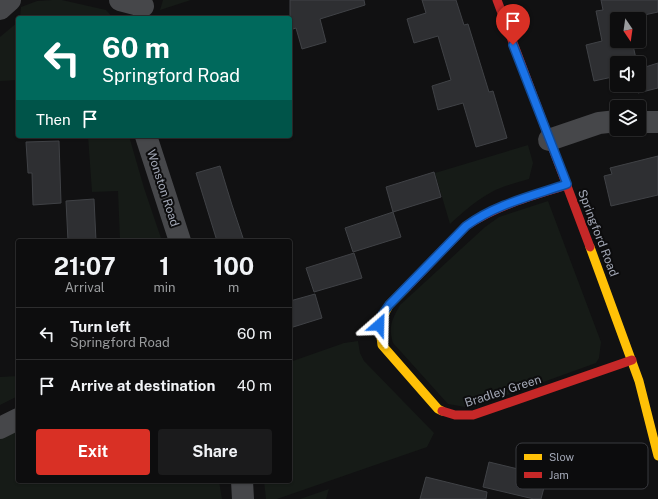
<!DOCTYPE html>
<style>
:root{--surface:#0d0d0e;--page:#1b1b1c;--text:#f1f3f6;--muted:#9a9c9e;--line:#2d2d2e;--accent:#d93025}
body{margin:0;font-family:"Public Sans",sans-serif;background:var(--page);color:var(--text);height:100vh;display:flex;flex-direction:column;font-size:15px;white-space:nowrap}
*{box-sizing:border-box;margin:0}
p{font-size:13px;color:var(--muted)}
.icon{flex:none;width:22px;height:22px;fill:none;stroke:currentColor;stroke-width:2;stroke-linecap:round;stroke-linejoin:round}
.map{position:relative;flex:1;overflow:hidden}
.side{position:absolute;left:16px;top:239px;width:276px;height:244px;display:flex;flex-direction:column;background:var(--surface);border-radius:4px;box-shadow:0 1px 3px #0004,0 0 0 1px var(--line)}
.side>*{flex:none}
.hud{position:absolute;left:16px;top:16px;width:276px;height:122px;border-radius:4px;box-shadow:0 1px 3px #0004,0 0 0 1px var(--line);background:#00695c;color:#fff;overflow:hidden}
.needle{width:26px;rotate:167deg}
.buttons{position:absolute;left:610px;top:12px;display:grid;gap:8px}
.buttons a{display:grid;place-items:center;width:36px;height:36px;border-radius:4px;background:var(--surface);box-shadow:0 1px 3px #0004,0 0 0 1px var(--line);font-size:20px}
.pin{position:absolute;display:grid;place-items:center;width:34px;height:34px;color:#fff;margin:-41px -17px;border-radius:50% 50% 50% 0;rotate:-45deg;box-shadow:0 0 4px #0007}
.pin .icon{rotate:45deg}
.me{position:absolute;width:44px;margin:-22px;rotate:25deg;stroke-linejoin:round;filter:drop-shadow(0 0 3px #0008)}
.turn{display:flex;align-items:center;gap:14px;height:84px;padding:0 20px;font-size:18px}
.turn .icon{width:52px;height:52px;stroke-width:2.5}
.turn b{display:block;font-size:28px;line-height:34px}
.then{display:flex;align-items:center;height:38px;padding:0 20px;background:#0003;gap:8px;font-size:15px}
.eta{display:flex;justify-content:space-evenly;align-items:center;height:68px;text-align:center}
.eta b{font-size:24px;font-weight:700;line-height:28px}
.button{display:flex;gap:8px;margin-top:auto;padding:8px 20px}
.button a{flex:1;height:46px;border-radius:4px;background:var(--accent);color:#fff;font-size:16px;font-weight:700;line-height:46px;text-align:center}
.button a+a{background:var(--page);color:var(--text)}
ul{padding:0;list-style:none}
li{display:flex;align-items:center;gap:12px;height:52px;padding:0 20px;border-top:1px solid var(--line)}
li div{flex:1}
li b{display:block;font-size:15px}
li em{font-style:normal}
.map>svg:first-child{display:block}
</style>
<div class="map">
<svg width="658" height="499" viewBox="0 0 658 499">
<rect width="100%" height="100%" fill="#111112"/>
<g fill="#161b17">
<polygon points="52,0 62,0 106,10 113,18 20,18 21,7 37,1"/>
<polygon points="163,0 191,0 160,10"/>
<polygon points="18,22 18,80 0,81 0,37"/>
<polygon points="88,136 129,136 144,188 162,241 120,241 118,191 92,192"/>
<path d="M528,145L533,163L529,179C516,183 502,186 490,193C475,201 462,213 450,224L435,173Z"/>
<path d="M548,201L601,342L599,358L596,363L471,408L448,404L393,343C388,326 392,320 400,305L485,227L499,217Z"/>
<polygon points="358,341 360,353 364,361 434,433 427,447 277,499 266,499 264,481 290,481 290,362 344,343"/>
<polygon points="18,376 18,396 0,405 0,377"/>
<polygon points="18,429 18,481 219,481 222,499 0,499 0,438"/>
<polygon points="329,489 326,499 300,499"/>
</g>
<g fill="#2e2f32" stroke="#404246">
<polygon points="290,0 364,0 365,5 320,19 326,42 302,49 296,28 290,30"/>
<polygon points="422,0 456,0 464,25 468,24 489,92 493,91 507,138 476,147 463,103 438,110 432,86 451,80 438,36 414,43 407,19 426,13"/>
<polygon points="601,0 658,0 658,12 626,19 617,19 617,41 632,41 637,63 617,63 617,76 594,81 586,45 602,41 596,11 603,10"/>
<polygon points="658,63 658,88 638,93 636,85 639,85 639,69"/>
<polygon points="59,141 61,203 33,205 32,173 28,173 26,142"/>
<polygon points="658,156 658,195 611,206 604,176 612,174 610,168"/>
<polygon points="220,166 232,205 244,241 217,241 196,173"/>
<polygon points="434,172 441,197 393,212 386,187"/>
<polygon points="94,199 96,241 68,241 66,201"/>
<polygon points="393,212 401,237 353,252 345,228"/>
<polygon points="354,253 362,278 314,292 306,268"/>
<polygon points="315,294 322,318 290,328 290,301"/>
<polygon points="489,462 547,476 541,499 534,499 483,487"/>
<polygon points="426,477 487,492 486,499 420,499"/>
</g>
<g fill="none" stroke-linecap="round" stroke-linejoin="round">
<g stroke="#46474a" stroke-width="22">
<polyline points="120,0 143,6"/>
<polyline points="0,9 10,0"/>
<polyline points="639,122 658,122"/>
<polyline points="146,136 180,241"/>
<polyline points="549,140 599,123 617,121"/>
<polyline points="0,428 18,419"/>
<polyline points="242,481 243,499"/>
</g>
<g stroke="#ffc107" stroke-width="9">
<polyline points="590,247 639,381 658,456"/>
<polyline points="407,287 389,305 384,315 380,329 382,345 438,409 442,411"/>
</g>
<g stroke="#c62828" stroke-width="9">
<polyline points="497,0 590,247"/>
<path d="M407,287L466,226C497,205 532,196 567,185"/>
<polyline points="442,411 455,415 473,415 632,360"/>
</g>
</g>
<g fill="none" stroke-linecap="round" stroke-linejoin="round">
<defs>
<path id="route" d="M379,325L382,315L389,305L466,226C496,204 532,196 567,184L513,45"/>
</defs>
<use href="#route" stroke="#114b97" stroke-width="10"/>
<use href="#route" stroke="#1a73e8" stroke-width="7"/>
</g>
<g text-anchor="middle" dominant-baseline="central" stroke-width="4" stroke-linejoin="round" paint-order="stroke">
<g font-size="12" fill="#a1a6b4" stroke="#0c0c0d">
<text transform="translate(163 188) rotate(72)">Wonston Road</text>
<text transform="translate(598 233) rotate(69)">Springford Road</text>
<text transform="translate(503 391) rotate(-18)">Bradley Green</text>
</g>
</g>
<rect x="516" y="443" width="132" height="46" rx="6" fill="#0c0c0d" stroke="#393a3f" stroke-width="1"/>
<rect x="524" y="454" width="18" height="6" fill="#ffc107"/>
<rect x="524" y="472" width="18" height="6" fill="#c62828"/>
<g font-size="11" fill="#a1a6b4">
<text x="549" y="461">Slow</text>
<text x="549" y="479">Jam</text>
</g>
</svg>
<div class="buttons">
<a><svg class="needle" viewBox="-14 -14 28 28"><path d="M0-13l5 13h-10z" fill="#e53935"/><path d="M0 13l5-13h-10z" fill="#9a9c9e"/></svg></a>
<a><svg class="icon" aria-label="sound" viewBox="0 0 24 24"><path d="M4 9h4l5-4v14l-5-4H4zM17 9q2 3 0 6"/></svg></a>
<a><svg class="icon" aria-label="layers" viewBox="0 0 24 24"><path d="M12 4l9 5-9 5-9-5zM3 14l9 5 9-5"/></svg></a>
</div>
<div class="pin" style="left:513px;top:45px;background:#d93025"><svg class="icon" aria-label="arrive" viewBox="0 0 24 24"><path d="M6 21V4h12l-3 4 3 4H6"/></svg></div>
<svg class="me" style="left:379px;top:325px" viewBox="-20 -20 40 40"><path d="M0-17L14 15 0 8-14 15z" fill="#1a73e8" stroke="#fff" stroke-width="4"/></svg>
<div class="hud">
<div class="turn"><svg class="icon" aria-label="left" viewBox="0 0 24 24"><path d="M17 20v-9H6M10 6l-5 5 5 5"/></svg><div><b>60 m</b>Springford Road</div></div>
<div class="then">Then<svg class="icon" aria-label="arrive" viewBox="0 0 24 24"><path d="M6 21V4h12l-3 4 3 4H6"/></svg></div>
</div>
<section class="side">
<div class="eta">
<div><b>21:07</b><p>Arrival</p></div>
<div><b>1</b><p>min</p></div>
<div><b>100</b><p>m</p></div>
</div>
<ul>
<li><svg class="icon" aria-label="left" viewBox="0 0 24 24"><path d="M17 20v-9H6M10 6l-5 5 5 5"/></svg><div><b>Turn left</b><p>Springford Road</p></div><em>60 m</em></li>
<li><svg class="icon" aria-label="arrive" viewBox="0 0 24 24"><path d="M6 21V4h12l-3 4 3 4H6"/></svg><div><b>Arrive at destination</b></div><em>40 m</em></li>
</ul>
<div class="button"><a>Exit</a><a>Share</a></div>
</section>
</div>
